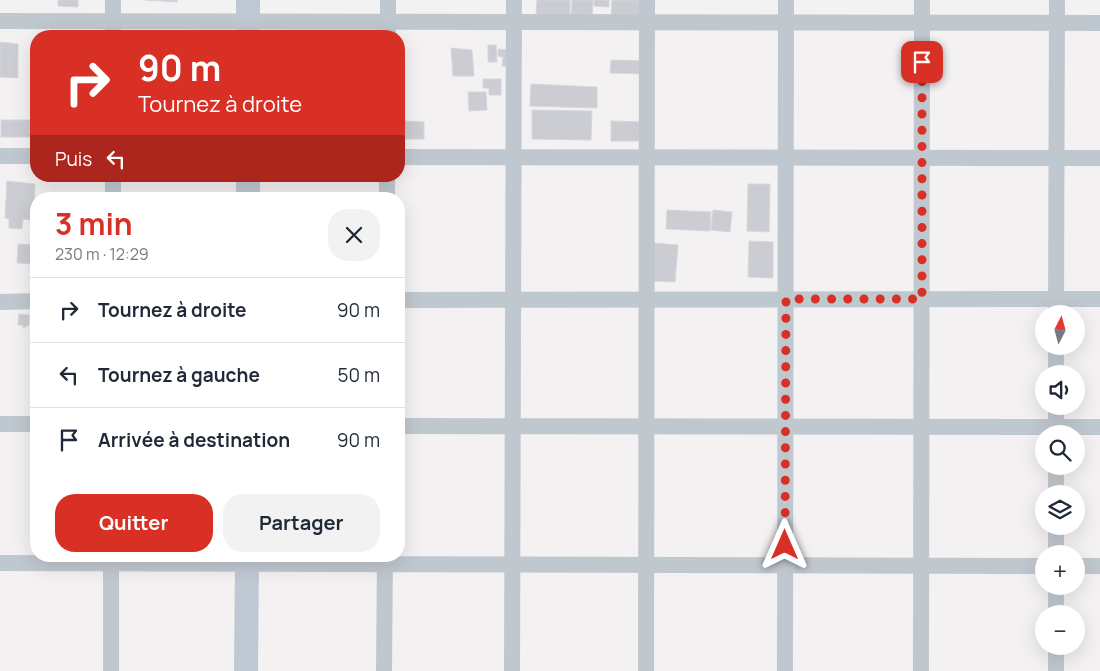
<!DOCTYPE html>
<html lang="fr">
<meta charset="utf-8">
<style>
:root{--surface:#fff;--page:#f2f2f3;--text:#1f2937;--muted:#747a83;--line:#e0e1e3;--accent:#d93025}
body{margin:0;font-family:Manrope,sans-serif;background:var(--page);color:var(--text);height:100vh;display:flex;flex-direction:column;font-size:19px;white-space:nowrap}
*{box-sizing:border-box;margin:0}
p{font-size:16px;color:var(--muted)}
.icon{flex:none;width:28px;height:28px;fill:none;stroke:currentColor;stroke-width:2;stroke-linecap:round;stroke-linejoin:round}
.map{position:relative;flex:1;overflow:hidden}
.drawer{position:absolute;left:30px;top:192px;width:375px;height:370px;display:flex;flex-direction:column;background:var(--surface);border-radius:20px;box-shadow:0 5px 20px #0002}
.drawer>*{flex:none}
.banner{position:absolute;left:30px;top:30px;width:375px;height:152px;border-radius:20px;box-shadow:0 5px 20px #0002;background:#d93025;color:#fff;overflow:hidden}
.needle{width:32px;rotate:6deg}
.controls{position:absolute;left:1035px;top:305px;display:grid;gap:10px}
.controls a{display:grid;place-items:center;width:50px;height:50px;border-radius:50%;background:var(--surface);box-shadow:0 5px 20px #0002;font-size:25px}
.pin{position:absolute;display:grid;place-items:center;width:42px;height:42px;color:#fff;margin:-21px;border-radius:10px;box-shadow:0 2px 8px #0006}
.me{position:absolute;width:55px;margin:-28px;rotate:0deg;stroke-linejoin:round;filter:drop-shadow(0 0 4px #0008)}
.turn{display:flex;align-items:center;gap:18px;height:105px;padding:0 25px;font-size:22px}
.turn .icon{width:65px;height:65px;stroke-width:2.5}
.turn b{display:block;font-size:35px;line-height:42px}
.then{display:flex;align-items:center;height:48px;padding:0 25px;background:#0003;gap:10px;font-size:19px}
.round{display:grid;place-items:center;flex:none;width:52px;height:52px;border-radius:20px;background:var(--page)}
.overview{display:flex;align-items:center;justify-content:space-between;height:85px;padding:0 25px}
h1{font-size:30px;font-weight:700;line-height:38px;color:var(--accent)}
.cta{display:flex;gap:10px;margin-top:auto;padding:10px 25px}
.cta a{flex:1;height:58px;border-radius:20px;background:var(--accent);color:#fff;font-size:20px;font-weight:700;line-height:58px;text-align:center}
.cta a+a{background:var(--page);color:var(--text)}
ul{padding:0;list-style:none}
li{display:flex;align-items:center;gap:15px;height:65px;padding:0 25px;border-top:1px solid var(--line)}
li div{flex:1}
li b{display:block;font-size:19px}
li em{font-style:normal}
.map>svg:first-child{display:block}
</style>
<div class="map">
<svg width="1100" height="671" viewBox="0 0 1100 671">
<rect width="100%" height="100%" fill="#f3f1f1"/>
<g fill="#cbcdd3" stroke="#d6d7dc">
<polygon points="58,0 78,0 78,7 58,6"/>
<polygon points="145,0 178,0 177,2"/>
<polygon points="537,0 570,0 570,18 536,16"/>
<polygon points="572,0 593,0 592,20 571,19"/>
<polygon points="594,0 609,0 609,7 594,6"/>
<polygon points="612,0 649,0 648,22 611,20"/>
<polygon points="0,42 18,44 18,78 0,77"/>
<polygon points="33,43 36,44 36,79 32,79"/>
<polygon points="488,45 496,45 497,62 488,62"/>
<polygon points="451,48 472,50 474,76 453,76"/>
<polygon points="498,49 511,50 511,66 502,66 503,57 498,56"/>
<polygon points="611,60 648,61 648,74 610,73"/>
<polygon points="483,79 501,79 501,95 489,95 489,88 483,88"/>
<polygon points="531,84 597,87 597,108 530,106"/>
<polygon points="468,92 486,92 487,110 469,111"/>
<polygon points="532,110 592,111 591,140 532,139"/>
<rect x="1" y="120" width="35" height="17"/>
<polygon points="404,121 424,122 424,139 405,139"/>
<polygon points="611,121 646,122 645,141 611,141"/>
<polygon points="7,181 35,184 34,220 23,219 22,229 9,228 9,219 5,218"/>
<polygon points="748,184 770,184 769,232 747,231"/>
<polygon points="667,210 711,212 710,231 666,229"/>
<polygon points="713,210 732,212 730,232 711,230"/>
<polygon points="749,241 773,242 773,278 748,277"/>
<polygon points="653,243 678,245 675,282 650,281"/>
<polygon points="18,244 36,245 36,264 17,263"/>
<polygon points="19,314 29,315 29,325 23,328 23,325 18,325"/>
</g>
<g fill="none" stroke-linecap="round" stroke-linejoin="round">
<g stroke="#c0c8cf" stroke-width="16">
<polyline points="0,21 1100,23"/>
<polyline points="113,36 113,0"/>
<polyline points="388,36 388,0"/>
<polyline points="0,156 36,156"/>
<polyline points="399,157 1100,158"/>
<polyline points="113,199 113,176"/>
<polyline points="387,199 387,176"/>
<polyline points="399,300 1100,299"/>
<polyline points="0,302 36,301"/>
<polyline points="1056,314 1057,0"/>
<polyline points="1056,374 1056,346"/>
<polyline points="0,424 36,424"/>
<polyline points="399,426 1100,427"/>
<polyline points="1056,434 1056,406"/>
<polyline points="1056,494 1056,466"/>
<polyline points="1056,554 1056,526"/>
<polyline points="0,563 1044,566"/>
<polyline points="1076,566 1100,566"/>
<polyline points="1056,614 1056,586"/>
<polyline points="111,671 111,556"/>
<polyline points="384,671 385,556"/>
<polyline points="512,671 514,0"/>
<polyline points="646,671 647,0"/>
<polyline points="785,671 786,0"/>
<polyline points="921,671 922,0"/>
<polyline points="1056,671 1056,646"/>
</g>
<g stroke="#c0c9d3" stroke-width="24">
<polyline points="248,36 248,0"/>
<polyline points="248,199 248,176"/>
<polyline points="246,671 247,556"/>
</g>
</g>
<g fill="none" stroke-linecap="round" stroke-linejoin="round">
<polyline stroke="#d93025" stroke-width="9" stroke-dasharray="0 16.2" points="785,545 786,299 922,299 922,62"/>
</g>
</svg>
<div class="controls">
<a><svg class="needle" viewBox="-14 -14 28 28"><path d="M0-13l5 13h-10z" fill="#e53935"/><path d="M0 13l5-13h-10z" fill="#747a83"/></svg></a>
<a><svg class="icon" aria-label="sound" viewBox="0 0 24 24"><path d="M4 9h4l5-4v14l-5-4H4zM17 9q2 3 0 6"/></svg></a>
<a><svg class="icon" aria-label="search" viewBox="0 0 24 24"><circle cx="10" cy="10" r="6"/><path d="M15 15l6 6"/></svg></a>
<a><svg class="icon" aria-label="layers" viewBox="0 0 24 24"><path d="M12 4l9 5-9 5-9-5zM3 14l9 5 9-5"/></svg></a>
<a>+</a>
<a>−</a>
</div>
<div class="pin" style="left:922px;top:62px;background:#d93025"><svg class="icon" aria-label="arrive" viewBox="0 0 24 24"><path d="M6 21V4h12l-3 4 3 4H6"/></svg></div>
<svg class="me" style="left:785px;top:545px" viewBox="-20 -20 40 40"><path d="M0-17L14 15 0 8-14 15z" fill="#d93025" stroke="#fff" stroke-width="4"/></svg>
<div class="banner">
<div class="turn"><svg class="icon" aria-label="right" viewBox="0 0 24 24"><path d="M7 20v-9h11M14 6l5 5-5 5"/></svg><div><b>90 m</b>Tournez à droite</div></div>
<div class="then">Puis<svg class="icon" aria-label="left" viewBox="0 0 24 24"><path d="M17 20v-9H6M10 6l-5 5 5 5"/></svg></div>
</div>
<section class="drawer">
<div class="overview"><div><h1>3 min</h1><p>230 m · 12:29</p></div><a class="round"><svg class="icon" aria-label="close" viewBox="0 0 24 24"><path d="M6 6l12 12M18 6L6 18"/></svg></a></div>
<ul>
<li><svg class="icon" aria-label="right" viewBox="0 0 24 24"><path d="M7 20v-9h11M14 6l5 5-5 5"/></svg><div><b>Tournez à droite</b></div><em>90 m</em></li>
<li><svg class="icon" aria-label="left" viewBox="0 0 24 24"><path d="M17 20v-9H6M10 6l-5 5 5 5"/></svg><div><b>Tournez à gauche</b></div><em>50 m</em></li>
<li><svg class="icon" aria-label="arrive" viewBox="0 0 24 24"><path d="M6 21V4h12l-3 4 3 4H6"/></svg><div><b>Arrivée à destination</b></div><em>90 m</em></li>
</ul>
<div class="cta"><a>Quitter</a><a>Partager</a></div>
</section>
</div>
